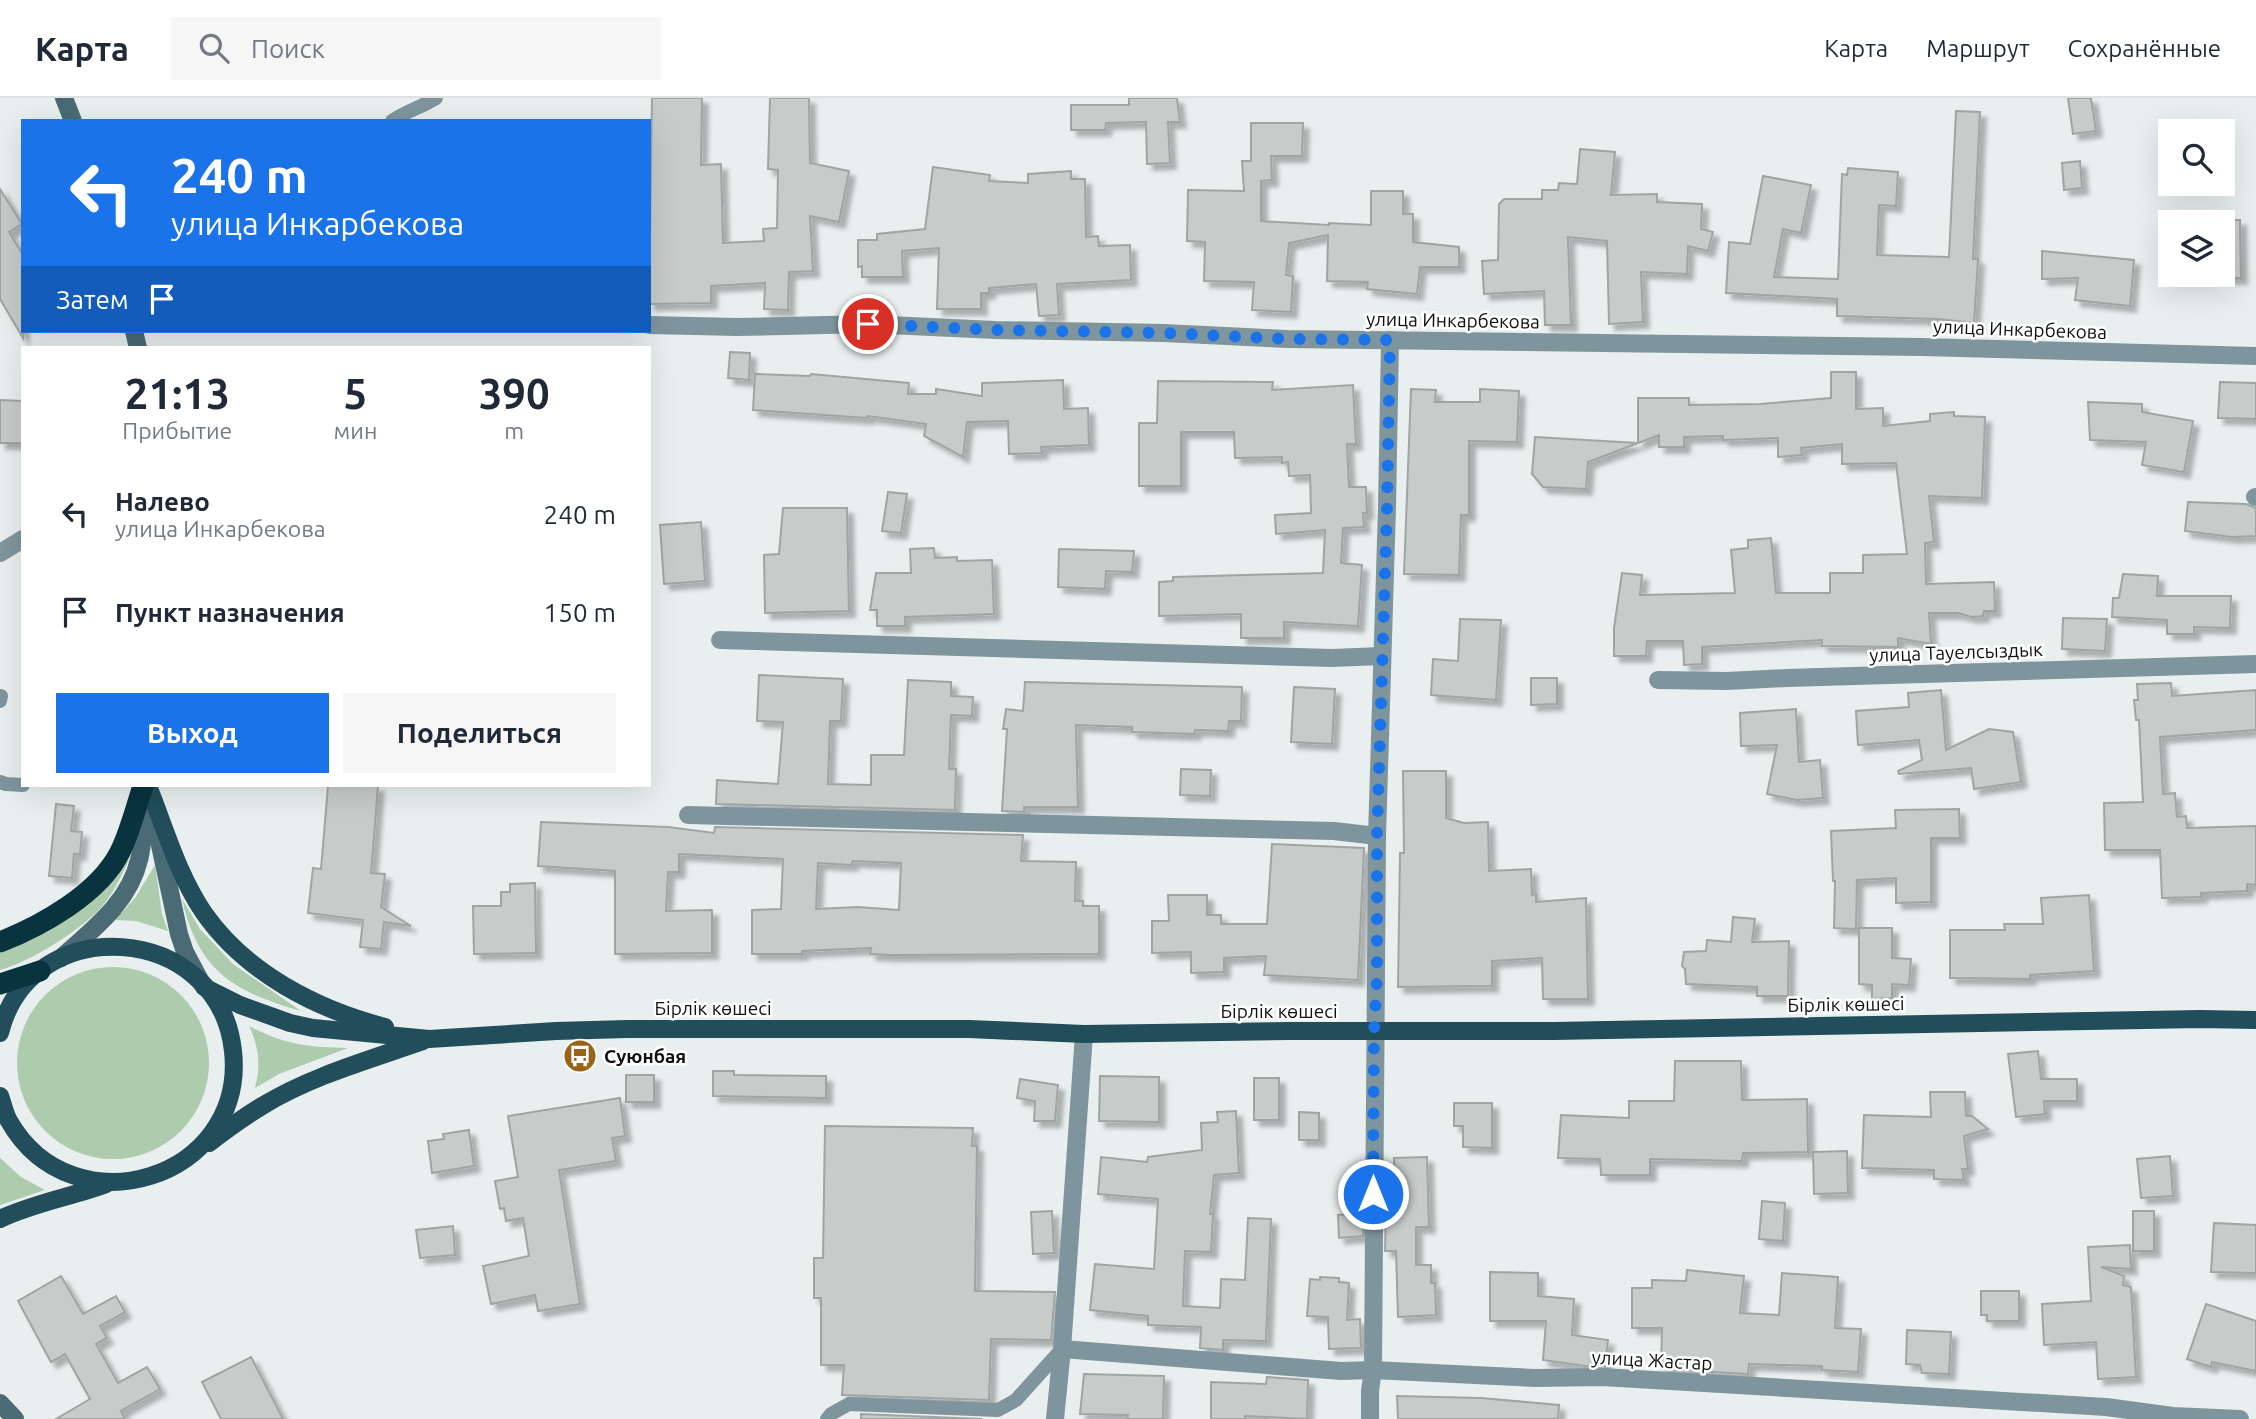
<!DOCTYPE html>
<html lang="ru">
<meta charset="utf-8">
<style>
:root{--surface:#fff;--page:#f6f6f7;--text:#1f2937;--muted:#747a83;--line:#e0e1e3;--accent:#1a73e8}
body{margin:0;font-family:Ubuntu,sans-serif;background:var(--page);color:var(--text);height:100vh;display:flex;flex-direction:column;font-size:26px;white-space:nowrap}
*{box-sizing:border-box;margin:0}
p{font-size:23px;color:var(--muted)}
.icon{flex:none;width:38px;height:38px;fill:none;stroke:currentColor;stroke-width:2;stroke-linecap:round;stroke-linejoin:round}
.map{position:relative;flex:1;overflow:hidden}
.panel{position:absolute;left:21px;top:248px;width:630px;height:441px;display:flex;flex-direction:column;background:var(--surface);border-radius:0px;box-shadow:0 7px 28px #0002}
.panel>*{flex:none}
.top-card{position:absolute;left:21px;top:21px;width:630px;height:214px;border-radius:0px;box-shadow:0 7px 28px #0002;background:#1a73e8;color:#fff;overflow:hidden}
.controls{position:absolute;left:2158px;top:21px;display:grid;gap:14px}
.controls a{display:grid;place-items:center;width:77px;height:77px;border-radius:0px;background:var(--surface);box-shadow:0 7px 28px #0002;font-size:35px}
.pin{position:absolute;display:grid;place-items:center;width:60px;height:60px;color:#fff;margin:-30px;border:4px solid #fff;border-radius:50%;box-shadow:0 2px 7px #0007}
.me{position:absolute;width:77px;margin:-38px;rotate:0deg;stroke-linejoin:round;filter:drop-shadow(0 0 5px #0008)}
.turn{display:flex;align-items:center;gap:24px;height:147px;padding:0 35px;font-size:32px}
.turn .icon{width:91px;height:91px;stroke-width:2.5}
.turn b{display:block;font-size:49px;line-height:60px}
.then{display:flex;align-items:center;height:66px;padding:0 35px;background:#0003;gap:14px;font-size:26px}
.eta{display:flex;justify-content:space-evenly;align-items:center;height:119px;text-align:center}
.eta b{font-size:42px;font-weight:600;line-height:49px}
.primary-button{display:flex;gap:14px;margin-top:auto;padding:14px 35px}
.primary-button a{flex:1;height:80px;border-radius:0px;background:var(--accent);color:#fff;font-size:28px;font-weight:600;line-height:80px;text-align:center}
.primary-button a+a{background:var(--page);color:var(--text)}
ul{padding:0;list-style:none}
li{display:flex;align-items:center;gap:21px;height:98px;padding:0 35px}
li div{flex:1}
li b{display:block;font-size:26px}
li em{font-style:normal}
header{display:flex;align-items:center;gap:42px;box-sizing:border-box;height:98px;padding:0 35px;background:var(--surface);border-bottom:2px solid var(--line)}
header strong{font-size:33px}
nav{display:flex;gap:38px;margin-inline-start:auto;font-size:24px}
.search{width:490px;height:63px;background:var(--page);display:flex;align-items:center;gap:18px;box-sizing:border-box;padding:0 24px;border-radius:0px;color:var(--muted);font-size:26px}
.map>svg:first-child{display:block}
</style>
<header>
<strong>Карта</strong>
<div class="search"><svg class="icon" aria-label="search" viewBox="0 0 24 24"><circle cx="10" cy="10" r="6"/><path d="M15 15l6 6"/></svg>Поиск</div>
<nav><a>Карта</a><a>Маршрут</a><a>Сохранённые</a></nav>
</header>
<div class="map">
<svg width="2256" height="1321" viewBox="0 0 2256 1321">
<defs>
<filter id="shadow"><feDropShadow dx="6" dy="6" stdDeviation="2" flood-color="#0004"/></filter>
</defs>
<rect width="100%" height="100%" fill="#e9efef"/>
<g fill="#adccae">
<path d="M130,760C121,778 113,797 99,812C77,834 30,864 0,872V855C59,833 91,809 130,760Z"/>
<polygon points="155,767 162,816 168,833 136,823 115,822 135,800"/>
<path d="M182,801L200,831L233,866L301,913C234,894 198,873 182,801Z"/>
<circle cx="113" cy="965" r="96"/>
<path d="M249,928C286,947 307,949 348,950L279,976L255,990C261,967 259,949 249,928Z"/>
<polygon points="0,1060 21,1079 45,1092 0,1107"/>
</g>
<g fill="#c7ccca" stroke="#a0a5a3" stroke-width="2" fill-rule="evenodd" filter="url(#shadow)">
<polygon points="652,0 702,0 701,67 721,66 723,145 764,143 763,131 777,130 778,72 768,71 770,0 809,0 810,65 849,73 839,124 810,118 813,173 789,174 788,212 764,211 765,185 711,188 711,205 649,206"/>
<polygon points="1129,0 1177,0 1180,24 1168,24 1170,65 1147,66 1146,24 1106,25 1105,32 1071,32 1071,7 1129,7"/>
<polygon points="2068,0 2091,0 2096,33 2073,36"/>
<polygon points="1956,13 1980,14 1973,161 1978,161 1974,225 1938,221 1837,218 1837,201 1726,195 1729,144 1750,146 1763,78 1811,87 1801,135 1783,131 1774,179 1838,181 1842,76 1847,77 1848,70 1898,74 1896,108 1879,107 1877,157 1949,159"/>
<polygon points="1251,25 1303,25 1302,58 1271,58 1272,82 1261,83 1261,123 1329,127 1329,125 1371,127 1371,93 1403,93 1403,116 1413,116 1413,144 1459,149 1459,169 1420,169 1417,196 1367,191 1368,184 1327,183 1328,137 1289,145 1286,177 1293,178 1291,214 1252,212 1254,184 1204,183 1205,144 1187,143 1188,92 1244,93 1242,63 1251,63"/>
<polygon points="1580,51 1615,54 1611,97 1657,96 1657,104 1702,106 1701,131 1713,134 1708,153 1688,148 1687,176 1641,174 1643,224 1609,226 1607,143 1568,139 1571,227 1545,227 1544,193 1484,196 1482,163 1498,162 1499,106 1504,101 1542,101 1542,92 1558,92 1559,85 1577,86"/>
<polygon points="2080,63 2082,90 2064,92 2062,65"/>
<polygon points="933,69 990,77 989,83 1028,85 1028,76 1071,73 1071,81 1085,81 1086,139 1098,138 1099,148 1130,147 1131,182 1057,186 1059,217 1039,218 1036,186 989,190 989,195 981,195 981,211 937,211 939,150 902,153 903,179 862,179 862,168 858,169 858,142 877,142 877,136 925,131"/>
<polygon points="0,91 22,126 9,134 23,157 23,240 0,201"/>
<polygon points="2222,122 2240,122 2241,180 2222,180"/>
<polygon points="2042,153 2134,162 2130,208 2075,202 2078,180 2042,181"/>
<polygon points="730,254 750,255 749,282 728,280"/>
<polygon points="1831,274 1856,274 1856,311 1883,310 1883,328 1930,323 1930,316 1954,314 1954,318 1985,319 1982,400 1929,398 1934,444 1925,445 1926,486 1994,484 1995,513 1984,513 1983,518 1972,519 1958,515 1929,515 1931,546 1898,540 1898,549 1822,548 1822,542 1702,549 1702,566 1684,567 1683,543 1647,543 1646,558 1614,558 1614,530 1622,475 1642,477 1640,497 1735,495 1731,452 1748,450 1748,442 1771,440 1776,495 1830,495 1830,475 1863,475 1863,457 1907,456 1896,365 1842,366 1842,346 1801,350 1802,357 1778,359 1778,340 1723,342 1723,338 1684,339 1684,349 1659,349 1659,337 1638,345 1638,300 1689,300 1689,307 1760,306 1831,300"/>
<polygon points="755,276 810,278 811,276 909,285 908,296 936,296 936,291 982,298 982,285 1063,282 1064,311 1088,310 1089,347 1041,349 1042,355 1009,356 1008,323 967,324 963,359 924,338 926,326 868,318 867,320 753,312"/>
<polygon points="1158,283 1273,284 1272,292 1353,287 1356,346 1347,346 1349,389 1366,389 1367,415 1363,415 1364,429 1343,430 1341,465 1362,467 1358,528 1284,524 1284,540 1241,540 1241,516 1159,518 1159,484 1173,483 1173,479 1323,475 1325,432 1276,436 1275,417 1311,415 1310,377 1289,378 1288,364 1282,365 1282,359 1235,360 1234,334 1181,334 1181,388 1139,388 1139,325 1157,325"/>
<polygon points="2220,284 2256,285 2256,321 2218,320"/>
<polygon points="1411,291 1436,292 1435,304 1480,304 1480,291 1519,293 1517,344 1469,343 1469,417 1461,417 1459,477 1404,476"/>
<polygon points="0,302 23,303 23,345 0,345"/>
<polygon points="2088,304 2142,306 2142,314 2193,323 2184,374 2142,367 2146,344 2090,342"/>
<polygon points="1535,339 1638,345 1588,364 1586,391 1543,389 1532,376"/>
<polygon points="888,394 907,396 901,435 882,433"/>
<polygon points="2188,404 2246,406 2256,410 2256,438 2232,439 2185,433"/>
<polygon points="783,410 847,410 849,513 765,515 764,457 779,456"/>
<polygon points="701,424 705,483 664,486 660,427"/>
<polygon points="934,450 935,460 957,459 957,463 992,462 994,516 905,519 905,528 877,528 877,512 870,512 876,475 911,475 910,451"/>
<polygon points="1059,451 1134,453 1132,474 1106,473 1105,491 1058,489"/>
<polygon points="2123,476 2158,478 2157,498 2231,498 2230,530 2194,529 2194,536 2167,536 2167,522 2112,519 2113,500 2119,500"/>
<polygon points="2063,520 2107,521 2105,553 2062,551"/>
<polygon points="1460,521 1501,522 1496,602 1431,597 1433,561 1458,563"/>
<polygon points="759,577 843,581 841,623 830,623 828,686 871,687 871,657 904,657 908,582 951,584 951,598 973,599 972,618 951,617 949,671 956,671 955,712 716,706 717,682 778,686 783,624 757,623"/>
<polygon points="1531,580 1557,580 1557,606 1531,607"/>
<polygon points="1025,584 1242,589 1241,623 1229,623 1228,633 1195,632 1194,636 1132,634 1132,629 1076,627 1078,709 1024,709 1024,714 1002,713 1007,631 1003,631 1006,611 1023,613"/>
<polygon points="2171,585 2172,598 2256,592 2256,632 2160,639 2163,696 2175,695 2177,719 2186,718 2187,730 2256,728 2256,787 2247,786 2247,793 2201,795 2201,799 2162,800 2160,752 2105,752 2104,705 2143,704 2139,622 2136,622 2134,602 2138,602 2137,586"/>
<polygon points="1294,589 1335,591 1332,646 1291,644"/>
<polygon points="1941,592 1946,652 1989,631 2013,634 2021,684 1974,691 1971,670 1899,676 1898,673 1922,662 1919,642 1858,647 1856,613 1909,609 1908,595"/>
<polygon points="1796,611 1799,664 1820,662 1823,700 1797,702 1767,696 1777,647 1741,648 1740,615"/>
<polygon points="1181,671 1211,672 1210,698 1180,697"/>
<polygon points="1403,673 1446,673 1446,720 1464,725 1488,724 1489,773 1531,771 1532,797 1536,796 1536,804 1586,800 1588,901 1543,901 1542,860 1492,863 1492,888 1398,889 1400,755 1404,755"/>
<polygon points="328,688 378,688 371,775 385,776 381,809 411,828 384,824 381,851 360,849 363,822 308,815 313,770 321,771"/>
<polygon points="56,706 74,708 71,733 82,734 80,756 74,756 72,780 49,778"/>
<polygon points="1959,711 1960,740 1931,740 1931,804 1896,805 1896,780 1857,782 1856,831 1834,830 1835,783 1833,783 1831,733 1896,730 1895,712"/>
<path d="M541,724L668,729L714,735L715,729L1023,737L1021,763L1076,764L1075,803H1083V808H1099V856L889,857L870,856L871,850L802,853V856H752V812L781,811L783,761L679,756V774H668L666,813L712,812V855L615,856V773L538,768ZM853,763L901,765L899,812L858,809L816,811L818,765L851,767Z"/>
<polygon points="1272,746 1364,750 1358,882 1264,877 1266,858 1224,860 1224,874 1191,875 1191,854 1152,855 1152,823 1169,823 1168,797 1207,797 1207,817 1221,817 1221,826 1267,826"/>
<polygon points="535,785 536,855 474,856 473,808 501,808 501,794 510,794 510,786"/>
<polygon points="2089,797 2094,873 2030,877 2030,881 1950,880 1950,832 2005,832 2004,826 2043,826 2041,800"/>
<polygon points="1733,819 1755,821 1752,844 1789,843 1788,898 1757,898 1757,889 1686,886 1685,871 1682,868 1684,854 1706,853 1707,842 1731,844"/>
<polygon points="1859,830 1892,830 1892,860 1911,861 1909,887 1892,886 1892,900 1872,901 1872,887 1859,886"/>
<polygon points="2038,953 2041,981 2077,981 2077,1003 2044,1003 2045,1016 2016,1019 2008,956"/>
<polygon points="1675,963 1741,963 1742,1002 1807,1001 1808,1054 1743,1055 1742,1063 1650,1061 1650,1077 1601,1077 1600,1061 1558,1060 1561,1017 1629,1020 1629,1003 1674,1003"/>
<polygon points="713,973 734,973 734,977 826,978 826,1000 713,998"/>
<rect x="626" y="977" width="28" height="27"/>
<polygon points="1100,978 1159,979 1159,1024 1099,1023"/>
<rect x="1254" y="980" width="25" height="42"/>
<polygon points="1020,981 1058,987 1055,1023 1034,1023 1035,1003 1017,1000"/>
<polygon points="1930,994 1965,994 1966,1018 1972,1018 1988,1031 1964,1038 1968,1071 1962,1071 1964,1082 1934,1081 1934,1072 1862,1070 1864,1017 1931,1019"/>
<polygon points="620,1000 625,1038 612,1040 616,1063 559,1072 580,1206 538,1213 535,1197 491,1206 483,1168 529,1158 523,1120 506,1123 504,1110 500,1111 495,1083 518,1079 508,1018"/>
<polygon points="1454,1005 1492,1005 1492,1050 1463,1049 1463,1028 1454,1028"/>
<polygon points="1236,1013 1239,1075 1214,1077 1210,1116 1213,1116 1211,1154 1185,1153 1183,1208 1220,1210 1221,1181 1245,1182 1248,1120 1271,1121 1266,1243 1223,1242 1223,1252 1200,1250 1201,1229 1148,1227 1148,1218 1090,1212 1095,1166 1154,1171 1158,1101 1098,1096 1101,1059 1147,1064 1148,1059 1202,1052 1201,1025 1218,1024 1217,1014"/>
<polygon points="1299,1014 1319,1015 1319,1042 1299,1042"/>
<polygon points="825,1028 973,1030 972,1048 977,1048 975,1193 1055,1194 1051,1242 991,1241 989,1302 842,1297 844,1267 821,1267 821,1200 814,1200 814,1160 823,1160"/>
<polygon points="469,1032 474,1068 432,1075 428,1043 444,1041 443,1036"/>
<polygon points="1847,1053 1848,1095 1814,1096 1813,1054"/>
<polygon points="2170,1058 2173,1098 2141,1100 2137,1061"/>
<polygon points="1427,1059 1429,1129 1416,1129 1416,1167 1431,1167 1431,1185 1435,1185 1436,1217 1398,1219 1396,1153 1385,1153 1386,1109 1396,1109 1394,1060"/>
<polygon points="1762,1103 1785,1105 1783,1143 1759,1141"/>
<polygon points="1052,1113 1054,1155 1033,1156 1031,1114"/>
<rect x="2133" y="1113" width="21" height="40"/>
<polygon points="1363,1115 1363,1138 1339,1140 1338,1117"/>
<polygon points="2214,1125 2256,1127 2256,1175 2211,1174"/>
<polygon points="453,1128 455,1157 420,1160 416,1132"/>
<polygon points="2130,1147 2131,1171 2101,1169 2124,1178 2123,1187 2131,1189 2136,1279 2098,1281 2096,1244 2044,1247 2042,1206 2091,1203 2088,1149"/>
<polygon points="1687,1172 1744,1178 1740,1215 1779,1217 1782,1175 1838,1179 1835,1230 1861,1231 1858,1274 1822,1272 1822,1268 1749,1266 1748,1276 1661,1271 1662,1230 1632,1230 1632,1190 1652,1190 1652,1182 1686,1183"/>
<polygon points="1490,1174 1538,1175 1538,1198 1574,1201 1572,1237 1608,1242 1605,1268 1585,1268 1543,1262 1546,1223 1490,1223"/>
<polygon points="61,1178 83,1216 116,1198 125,1214 100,1228 107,1240 96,1246 118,1285 147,1269 160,1291 121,1313 125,1321 56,1321 90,1301 65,1256 51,1264 18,1203"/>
<polygon points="1320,1179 1339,1180 1339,1184 1349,1185 1347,1222 1360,1221 1361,1250 1329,1251 1328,1219 1307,1218 1310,1181 1320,1182"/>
<polygon points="1981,1193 2019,1193 2019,1223 1987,1223 1987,1217 1981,1217"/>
<polygon points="2206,1206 2256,1223 2256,1273 2212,1264 2211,1269 2187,1261"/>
<polygon points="1907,1232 1951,1234 1949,1276 1922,1275 1920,1267 1906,1266"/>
<polygon points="251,1259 283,1321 221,1321 202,1284"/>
<polygon points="1084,1276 1164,1278 1163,1321 1127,1321 1128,1317 1080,1316"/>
<polygon points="1267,1279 1308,1282 1307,1321 1245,1318 1245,1321 1211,1321 1211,1284 1266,1286"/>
<polygon points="1397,1298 1481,1300 1559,1307 1558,1321 1398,1321"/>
<polygon points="861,1316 982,1321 861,1321"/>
</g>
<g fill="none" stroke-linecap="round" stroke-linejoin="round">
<g stroke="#7f959d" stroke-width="14">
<path d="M392,23C406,13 422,9 436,0"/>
<polyline points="0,603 1,598"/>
<polyline points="0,684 6,686 23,687"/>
<polyline points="827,1321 831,1316 849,1306 998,1312 1016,1302 1062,1251"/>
</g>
<g stroke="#7f959d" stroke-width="18">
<polyline points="649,227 737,229 868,226 995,232 1164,235 1287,241 1922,249 2256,258"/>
<polyline points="2255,399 2256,399"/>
<polyline points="0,455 23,441"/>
<polyline points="720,542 1332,560 1381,558"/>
<polyline points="1658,582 1727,583 1787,580 2256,566"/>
<polyline points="688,717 1334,733 1377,738"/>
<polyline points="1062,1251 1341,1273 1373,1272 1535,1280 1602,1279 2106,1309 2173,1318 2240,1321"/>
<polyline points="1055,1321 1062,1251 1084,936"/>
<polyline points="1370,1321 1370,1293 1373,1272 1377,738 1387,409 1390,242"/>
</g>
<g stroke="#4a6b76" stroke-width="18">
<polyline points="64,0 73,23"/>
<polyline points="134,233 138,250"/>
<polyline points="154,719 179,836 185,854 202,886"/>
<path d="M61,860C92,832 129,805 139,762C144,744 143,721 144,702"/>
<polyline points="0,1305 15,1321"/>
</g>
<g stroke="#224d5b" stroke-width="18">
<path d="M148,688C165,730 178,777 204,815C246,875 316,911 385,929"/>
<polyline points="204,889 240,907 290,925 313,930 429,941 556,933 627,931 969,931 1084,936 1289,933 1554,933 2200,921 2256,922"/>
<path d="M0,935C30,811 219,824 233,953C247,1081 73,1135 9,1023C5,1016 3,1006 0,998"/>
<path d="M209,1045C226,1032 244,1019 262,1008C311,978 369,962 423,943"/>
<path d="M0,1121C34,1105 71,1099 106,1086"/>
</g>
<g stroke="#08333f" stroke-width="21">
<path d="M0,844C41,828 99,796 120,754C130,734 136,709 143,688"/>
<polyline points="0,886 40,873"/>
</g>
</g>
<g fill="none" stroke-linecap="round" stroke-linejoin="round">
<polyline stroke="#1a73e8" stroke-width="12" stroke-dasharray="0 21.6" points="868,226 995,232 1164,235 1287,241 1390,242 1387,409 1377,737 1377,880 1374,934 1373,1096"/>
</g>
<defs>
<symbol id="bus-disc" viewBox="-11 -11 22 22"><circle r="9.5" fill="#976418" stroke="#fff"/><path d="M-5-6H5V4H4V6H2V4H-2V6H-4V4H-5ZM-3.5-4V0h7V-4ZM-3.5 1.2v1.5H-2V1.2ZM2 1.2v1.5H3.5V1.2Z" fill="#fff"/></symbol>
</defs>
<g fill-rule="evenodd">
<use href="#bus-disc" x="561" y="939" width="38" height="38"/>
</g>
<g text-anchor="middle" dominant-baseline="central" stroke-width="5" stroke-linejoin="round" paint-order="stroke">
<g font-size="19" fill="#101111" stroke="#fff">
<text transform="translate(1453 222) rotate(1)">улица Инкарбекова</text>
<text transform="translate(2020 231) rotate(2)">улица Инкарбекова</text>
<text transform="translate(1956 554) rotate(-2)">улица Тауелсыздык</text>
<text transform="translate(1846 906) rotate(-1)">Бірлік көшесі</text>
<text x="713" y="910">Бірлік көшесі</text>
<text x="1279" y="913">Бірлік көшесі</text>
<text transform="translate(1652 1262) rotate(3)">улица Жастар</text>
</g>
<g font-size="19" font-weight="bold" fill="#101111" stroke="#fff" text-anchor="start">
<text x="604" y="958">Суюнбая</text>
</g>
</g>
</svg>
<div class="controls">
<a><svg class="icon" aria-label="search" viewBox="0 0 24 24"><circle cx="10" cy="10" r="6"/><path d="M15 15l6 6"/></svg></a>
<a><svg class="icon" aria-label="layers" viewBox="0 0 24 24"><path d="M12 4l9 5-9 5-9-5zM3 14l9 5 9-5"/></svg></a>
</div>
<div class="pin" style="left:868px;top:226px;background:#d93025"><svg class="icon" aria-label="arrive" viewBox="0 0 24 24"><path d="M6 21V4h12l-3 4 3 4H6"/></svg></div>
<svg class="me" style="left:1373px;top:1096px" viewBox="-20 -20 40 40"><circle r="17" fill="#1a73e8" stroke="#fff" stroke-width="3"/><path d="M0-11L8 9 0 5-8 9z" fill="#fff"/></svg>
<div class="top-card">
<div class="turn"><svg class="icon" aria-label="left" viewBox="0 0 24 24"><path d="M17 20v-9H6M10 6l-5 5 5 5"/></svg><div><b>240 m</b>улица Инкарбекова</div></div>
<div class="then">Затем<svg class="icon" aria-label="arrive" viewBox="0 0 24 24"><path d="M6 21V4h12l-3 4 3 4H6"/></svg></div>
</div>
<section class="panel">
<div class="eta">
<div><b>21:13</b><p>Прибытие</p></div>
<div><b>5</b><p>мин</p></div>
<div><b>390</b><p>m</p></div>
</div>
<ul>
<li><svg class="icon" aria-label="left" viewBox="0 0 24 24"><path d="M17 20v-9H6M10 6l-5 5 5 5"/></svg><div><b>Налево</b><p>улица Инкарбекова</p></div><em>240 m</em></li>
<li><svg class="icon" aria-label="arrive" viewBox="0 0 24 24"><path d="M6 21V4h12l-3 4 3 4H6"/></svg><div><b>Пункт назначения</b></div><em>150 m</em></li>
</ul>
<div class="primary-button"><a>Выход</a><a>Поделиться</a></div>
</section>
</div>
